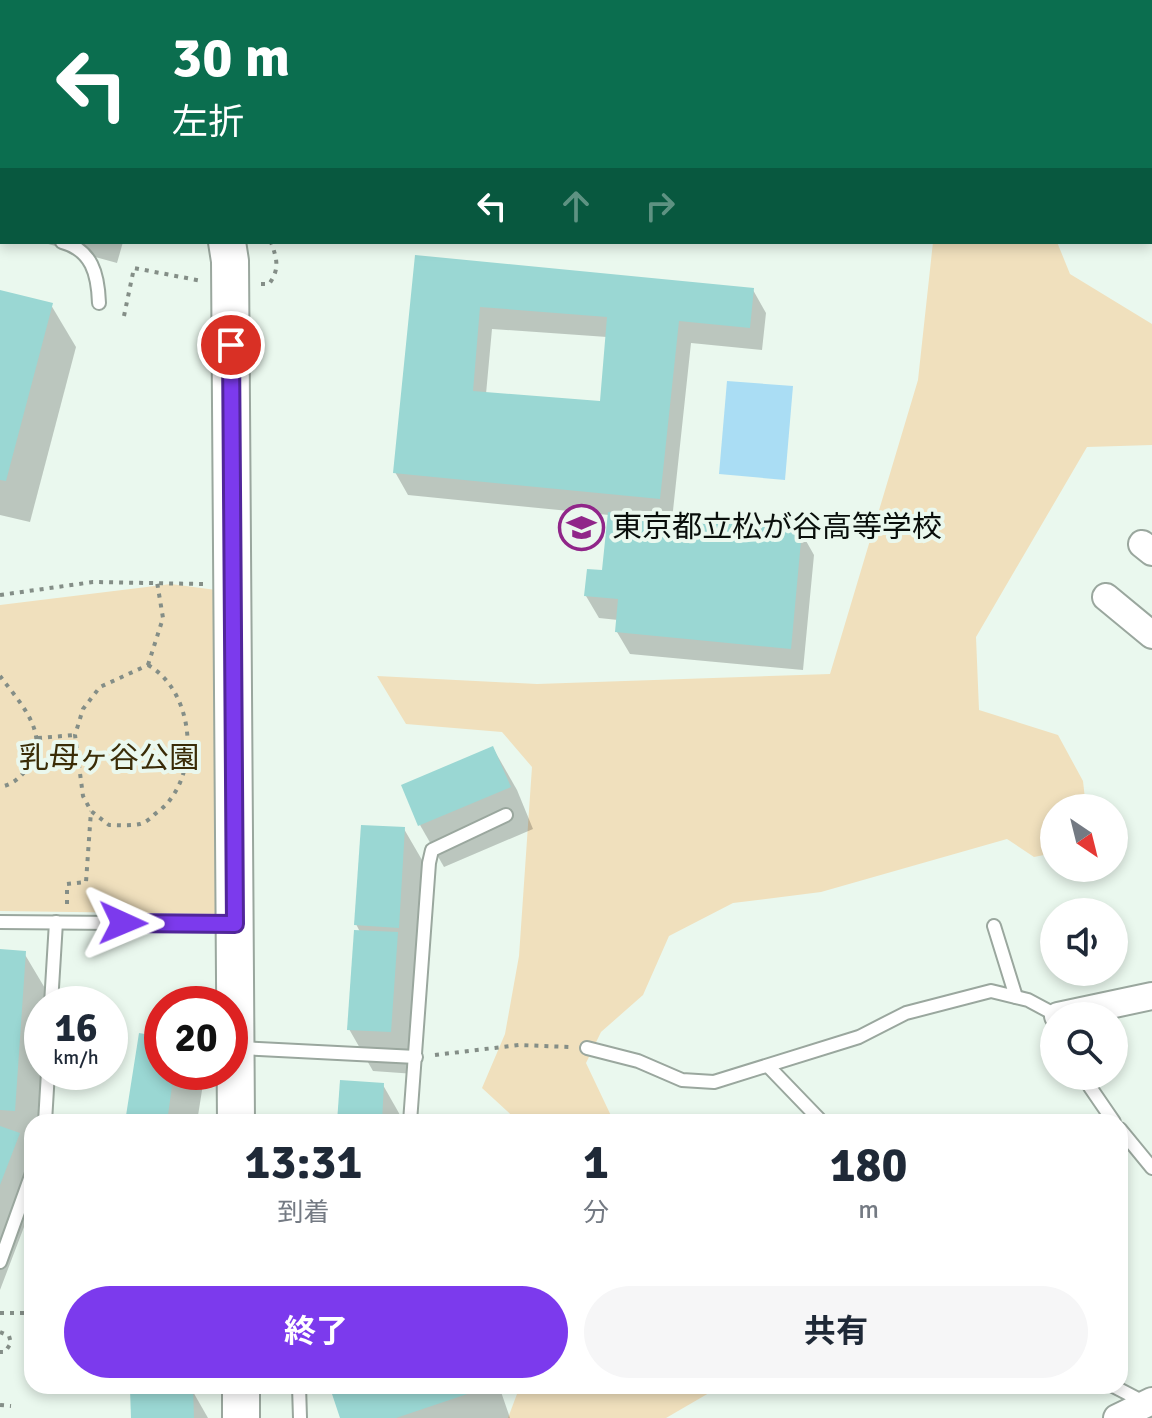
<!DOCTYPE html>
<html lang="ja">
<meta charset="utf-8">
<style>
:root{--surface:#fff;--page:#f6f6f7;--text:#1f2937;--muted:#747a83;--accent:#7c3aed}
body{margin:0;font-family:Signika,"Noto Sans JP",sans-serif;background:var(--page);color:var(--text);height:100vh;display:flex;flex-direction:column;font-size:30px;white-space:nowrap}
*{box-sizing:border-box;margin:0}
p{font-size:26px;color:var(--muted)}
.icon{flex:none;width:44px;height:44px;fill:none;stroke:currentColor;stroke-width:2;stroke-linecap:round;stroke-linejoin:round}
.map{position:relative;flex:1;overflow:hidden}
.details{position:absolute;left:24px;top:1114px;width:1104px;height:280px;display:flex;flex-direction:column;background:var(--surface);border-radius:24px;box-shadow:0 4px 12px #0003}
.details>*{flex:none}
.top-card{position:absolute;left:0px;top:0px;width:1152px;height:244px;box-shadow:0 4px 12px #0003;background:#0b6e4f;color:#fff;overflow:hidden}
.needle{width:52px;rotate:145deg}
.tools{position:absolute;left:1040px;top:794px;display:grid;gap:16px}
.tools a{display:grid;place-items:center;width:88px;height:88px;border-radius:50%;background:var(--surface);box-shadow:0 4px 12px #0003;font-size:40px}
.speed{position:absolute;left:24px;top:986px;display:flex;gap:16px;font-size:40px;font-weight:700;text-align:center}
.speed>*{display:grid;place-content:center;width:104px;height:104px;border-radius:50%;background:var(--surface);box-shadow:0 4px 12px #0003;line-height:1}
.speed small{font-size:20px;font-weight:400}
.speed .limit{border:12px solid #d22;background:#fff;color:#111}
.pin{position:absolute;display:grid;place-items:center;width:68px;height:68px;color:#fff;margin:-34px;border:4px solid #fff;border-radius:50%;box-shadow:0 2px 8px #0007}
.me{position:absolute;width:88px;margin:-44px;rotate:91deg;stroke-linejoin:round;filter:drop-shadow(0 0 6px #0008)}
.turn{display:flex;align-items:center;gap:28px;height:168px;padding:0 40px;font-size:36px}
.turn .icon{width:104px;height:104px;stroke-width:2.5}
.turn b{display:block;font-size:56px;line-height:68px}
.lanes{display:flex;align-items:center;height:76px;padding:0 40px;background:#0003;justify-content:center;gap:40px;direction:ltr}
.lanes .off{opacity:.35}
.eta{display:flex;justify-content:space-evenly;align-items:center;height:136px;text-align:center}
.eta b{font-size:48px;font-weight:700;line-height:56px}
.primary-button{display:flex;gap:16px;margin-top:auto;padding:16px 40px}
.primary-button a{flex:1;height:92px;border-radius:48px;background:var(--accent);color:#fff;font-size:32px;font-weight:700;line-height:92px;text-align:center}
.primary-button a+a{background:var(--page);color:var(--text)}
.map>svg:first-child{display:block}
</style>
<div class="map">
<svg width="1152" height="1418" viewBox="0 0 1152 1418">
<rect width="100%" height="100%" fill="#eaf8ee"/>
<g fill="#f0e0bd">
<polygon points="933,242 1057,242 1070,274 1152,324 1152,445 1087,447 976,637 979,710 1058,735 1083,781 1086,808 1054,808 1054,853 1034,857 1007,839 821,892 733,903 669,936 643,995 601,1032 586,1063 614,1122 519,1122 482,1088 505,1034 519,956 532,767 502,732 406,724 377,676 537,684 830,674 918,380"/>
<polygon points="171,584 216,590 219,914 0,911 0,605"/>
<polygon points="520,1386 721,1386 666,1418 508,1418"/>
</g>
<polygon fill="#aaddf4" points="727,381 793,386 785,480 719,474"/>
<g fill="#0003" fill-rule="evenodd">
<polygon points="68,0 169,0 206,2 68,2"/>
<polygon points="1053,0 1146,0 1148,2 1055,2"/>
<polygon points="1150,5 1152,9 1152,72 1150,69"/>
<polygon points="0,145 2,146 2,232 0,231"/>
<polygon points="41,242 123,242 117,263"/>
<path d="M417,257L753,290L766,313L762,350L691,343L672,520L801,532L814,555L803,670L630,654L617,632L618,620L599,618L586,596L604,572L609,515L408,495L395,472ZM492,329L607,337L602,403L486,394Z"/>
<polygon points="0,292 51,305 76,347 30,522 0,515"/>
<polygon points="493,748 517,790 533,829 444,867 420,825"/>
<polygon points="404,829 429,872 415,1074 373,1071 349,1029 360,932 356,924"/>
<polygon points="0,951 24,953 49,995 48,1004 42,1004 40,1122 32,1122 32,1152 29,1152 32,1158 32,1206 0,1290"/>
<polygon points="162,1039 162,1072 196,1072 203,1084 197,1122 127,1122"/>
<polygon points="383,1085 404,1122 339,1122"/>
<polygon points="362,1386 499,1386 510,1418 343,1418"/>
<polygon points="192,1390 208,1418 133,1418"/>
</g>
<g fill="#9ad7d3" fill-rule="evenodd">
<path d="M415,255L754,288L750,328L679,321L660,499L393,473ZM480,307L607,317L600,401L473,391Z"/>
<polygon points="0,290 53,303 6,481 0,480"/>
<polygon points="608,512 802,530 791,649 615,632 618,599 584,596 587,569 602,570"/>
<polygon points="493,746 511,787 418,826 401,785"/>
<polygon points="361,825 405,827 399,928 354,925"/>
<polygon points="354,930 398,932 391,1032 347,1030"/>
<polygon points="0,949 26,951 15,1111 0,1110"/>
<polygon points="139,1033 162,1037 162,1072 174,1072 167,1122 125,1122"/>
<polygon points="340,1080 384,1083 382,1122 337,1122"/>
<polygon points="0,1126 20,1133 0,1185"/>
<polygon points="355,1386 488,1386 488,1387 396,1418 340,1418 332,1394"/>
<polygon points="193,1388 194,1418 131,1418 130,1389"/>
</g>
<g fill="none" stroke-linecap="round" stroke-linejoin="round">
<defs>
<g id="lane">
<polyline points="0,227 2,227"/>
<path d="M62,242C92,250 98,274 99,303"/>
<polyline points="0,922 232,924"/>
<polyline points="994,926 1016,997"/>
<polyline points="51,1004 56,922"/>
<polyline points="240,1048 416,1057"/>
<polyline points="587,1048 638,1061 682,1080 714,1082 859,1037 906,1013 991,991 1028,1000 1058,1016"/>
<polyline points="768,1066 822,1122"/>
<polyline points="1085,1076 1090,1087 1114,1122"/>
<polyline points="45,1122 48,1072"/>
<polyline points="410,1122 429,863 432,850 506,815"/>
<polyline points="1120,1129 1152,1168"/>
<polyline points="0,1262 32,1173"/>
<polyline points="299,1386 300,1418"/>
<polyline points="1113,1386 1138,1399 1145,1399"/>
</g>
<g id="street">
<polyline points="1142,544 1152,552"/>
<polyline points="1106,597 1152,635"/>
<polyline points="1058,1016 1152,996"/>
<polyline points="1117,1418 1152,1401"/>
</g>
<g id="secondary">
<polyline points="0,84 2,85"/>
<polyline points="227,242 230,261 236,1122"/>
<polyline points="241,1386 241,1418"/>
</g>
</defs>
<use href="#lane" stroke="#9aa79e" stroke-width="16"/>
<use href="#street" stroke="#9aa79e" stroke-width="30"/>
<use href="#secondary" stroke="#9aa79e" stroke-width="40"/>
<g stroke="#848e87" stroke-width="4" stroke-dasharray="4 6" stroke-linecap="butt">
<polyline points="270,0 270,2"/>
<path d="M261,284H269C280,269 277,259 271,242"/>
<polyline points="124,316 134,268 202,281"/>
<polyline points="0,595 93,582 203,584"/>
<path d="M148,665C197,693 202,782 155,814C151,818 145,823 140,824C130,826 118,825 109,825L91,811L83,796L75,735L83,709L100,687Z"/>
<polyline points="148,665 163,618 157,582"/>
<path d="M0,676C20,703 54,737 26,770C19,779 11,785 0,787"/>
<polyline points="38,738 75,735"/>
<polyline points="30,765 77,761"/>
<polyline points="67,904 67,884 86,882 91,811"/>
<polyline points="435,1055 519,1045 569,1047"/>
<polyline points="0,1313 32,1313"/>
<polyline points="0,1332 9,1336 11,1343 5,1352 0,1352"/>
<polyline points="0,1405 11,1406"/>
</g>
<use href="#lane" stroke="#fff" stroke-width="12"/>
<use href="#street" stroke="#fff" stroke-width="26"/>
<use href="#secondary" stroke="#fff" stroke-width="36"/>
</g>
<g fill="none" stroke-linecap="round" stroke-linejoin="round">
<defs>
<polyline id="route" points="123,923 235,924 231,345"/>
</defs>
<use href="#route" stroke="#51269a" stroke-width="20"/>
<use href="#route" stroke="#7c3aed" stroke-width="14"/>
</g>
<defs>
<symbol id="school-ring" viewBox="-11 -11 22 22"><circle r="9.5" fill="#eaf8ee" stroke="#902689" stroke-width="1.5"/><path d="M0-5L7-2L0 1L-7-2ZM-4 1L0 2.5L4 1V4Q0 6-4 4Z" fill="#902689"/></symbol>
</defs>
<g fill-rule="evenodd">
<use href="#school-ring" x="556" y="502" width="51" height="51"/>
</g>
<g text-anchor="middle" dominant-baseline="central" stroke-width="8" stroke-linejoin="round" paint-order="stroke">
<g font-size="30" fill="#090e0b" stroke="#eaf8ee" text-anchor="start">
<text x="612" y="527">東京都立松が谷高等学校</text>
</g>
<g font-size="30" fill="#3a2c07" stroke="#eaf8ee">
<text x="109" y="758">乳母ヶ谷公園</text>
</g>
</g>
</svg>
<div class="tools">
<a><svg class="needle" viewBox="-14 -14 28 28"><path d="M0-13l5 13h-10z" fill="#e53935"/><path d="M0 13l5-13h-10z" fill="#747a83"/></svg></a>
<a><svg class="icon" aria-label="sound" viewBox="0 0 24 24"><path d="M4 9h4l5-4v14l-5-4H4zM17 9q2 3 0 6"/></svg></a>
<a><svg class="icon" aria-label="search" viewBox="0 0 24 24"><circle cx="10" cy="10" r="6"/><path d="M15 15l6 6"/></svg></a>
</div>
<div class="speed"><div>16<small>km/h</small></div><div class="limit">20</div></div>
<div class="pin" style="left:231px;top:345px;background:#d93025"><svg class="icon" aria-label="arrive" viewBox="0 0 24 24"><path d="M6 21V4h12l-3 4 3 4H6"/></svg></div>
<svg class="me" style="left:123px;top:923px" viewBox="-20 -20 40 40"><path d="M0-17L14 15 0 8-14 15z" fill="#7c3aed" stroke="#fff" stroke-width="4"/></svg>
<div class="top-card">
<div class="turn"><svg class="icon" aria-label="left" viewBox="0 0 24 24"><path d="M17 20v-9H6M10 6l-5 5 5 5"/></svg><div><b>30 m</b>左折</div></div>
<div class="lanes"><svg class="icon" aria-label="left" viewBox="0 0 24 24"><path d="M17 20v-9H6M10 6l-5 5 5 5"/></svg><svg class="icon off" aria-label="ahead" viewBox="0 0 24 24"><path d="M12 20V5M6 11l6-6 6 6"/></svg><svg class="icon off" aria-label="right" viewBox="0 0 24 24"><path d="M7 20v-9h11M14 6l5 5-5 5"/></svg></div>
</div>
<section class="details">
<div class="eta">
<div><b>13:31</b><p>到着</p></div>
<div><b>1</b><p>分</p></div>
<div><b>180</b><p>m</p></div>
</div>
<div class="primary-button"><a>終了</a><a>共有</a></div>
</section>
</div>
